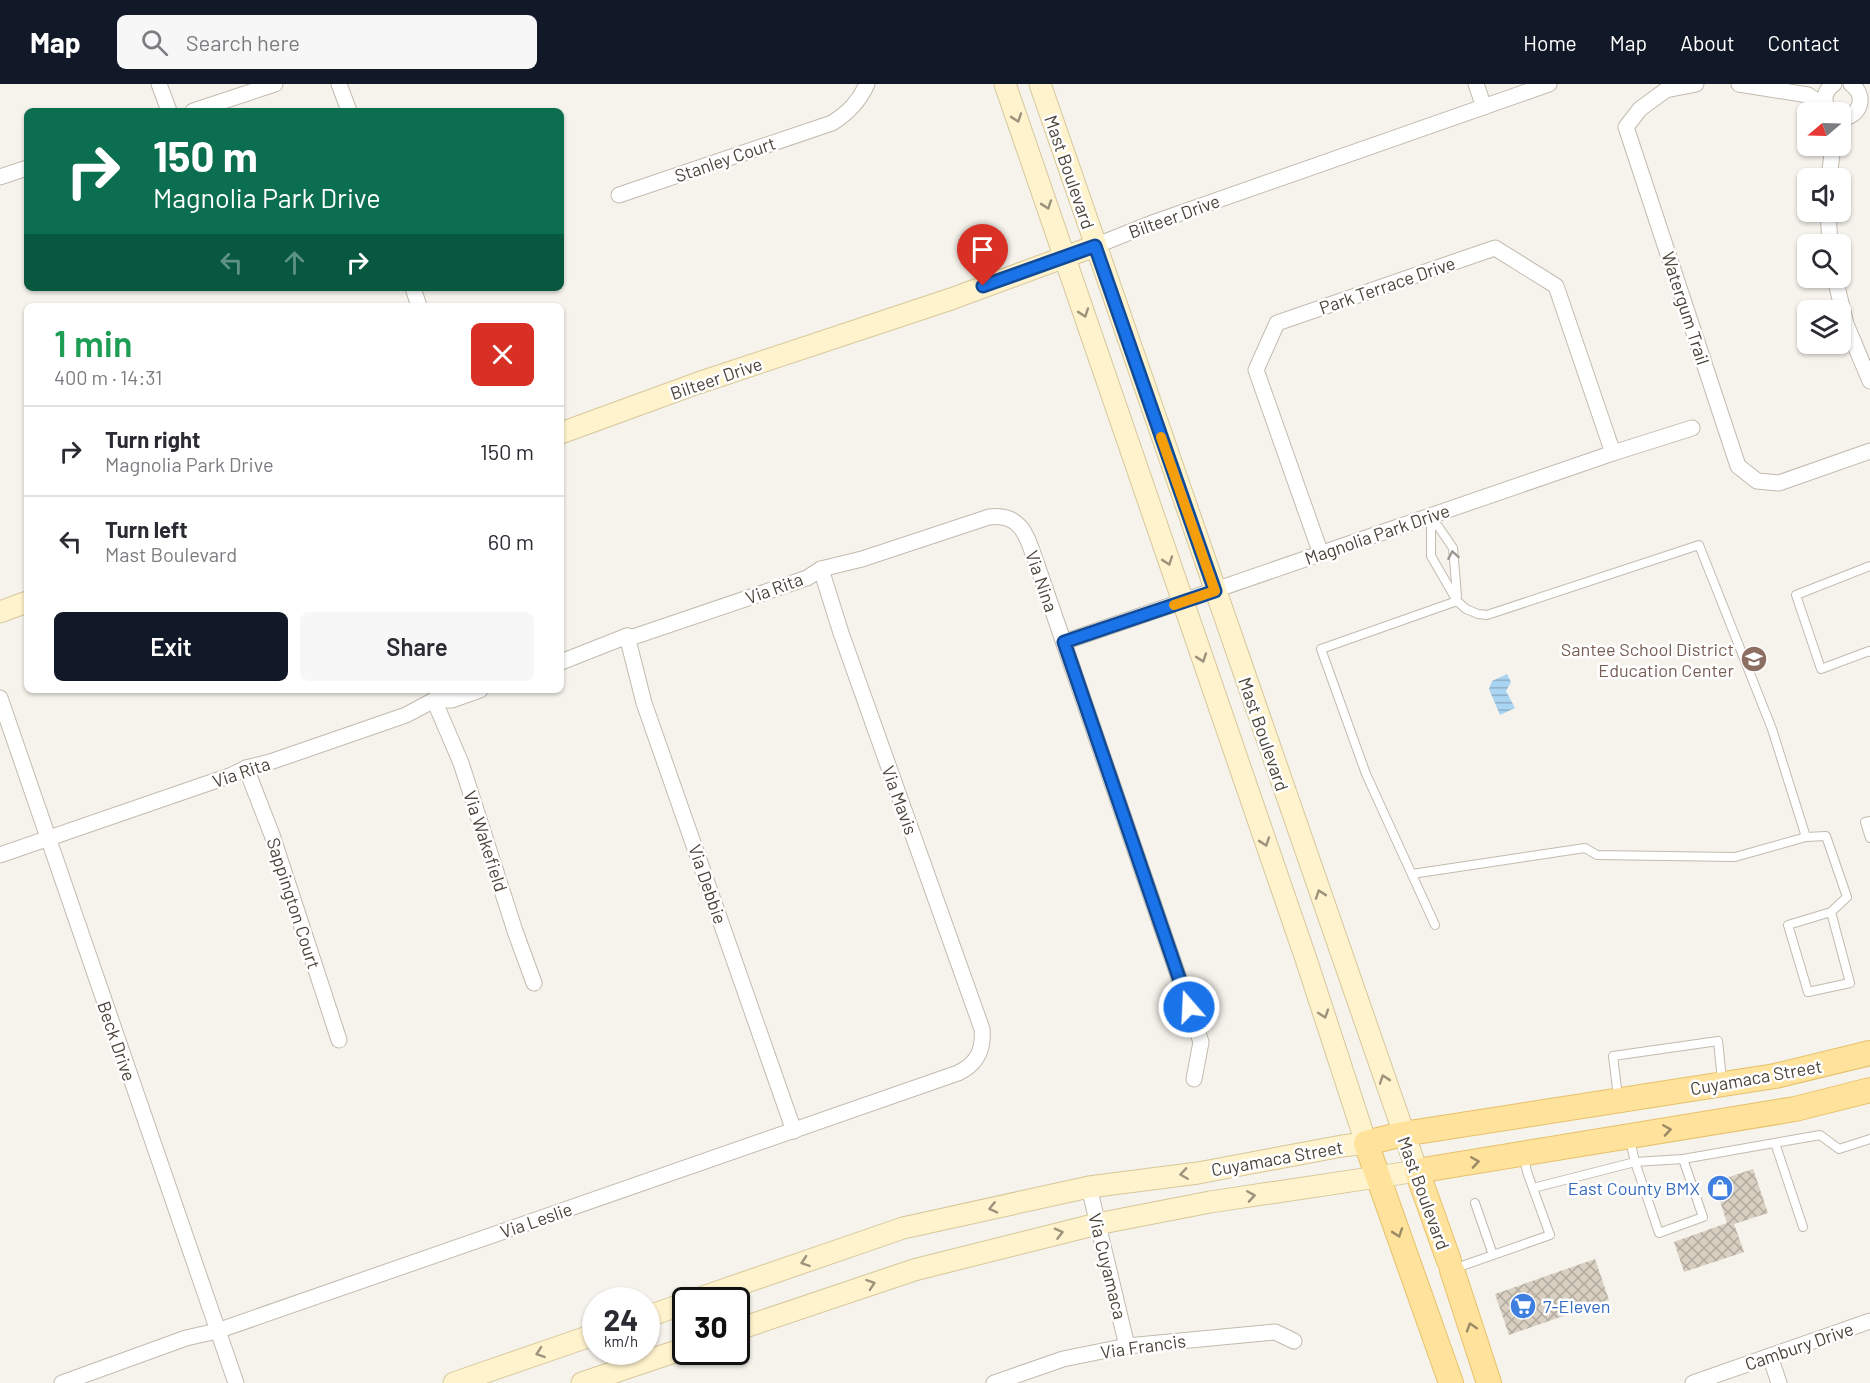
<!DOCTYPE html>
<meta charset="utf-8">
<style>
:root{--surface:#fff;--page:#f7f7f7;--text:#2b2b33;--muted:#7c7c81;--line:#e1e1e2;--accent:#111827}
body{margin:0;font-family:Barlow,sans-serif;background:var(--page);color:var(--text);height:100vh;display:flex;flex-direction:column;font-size:22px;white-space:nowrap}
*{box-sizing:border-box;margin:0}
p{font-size:20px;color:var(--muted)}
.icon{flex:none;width:33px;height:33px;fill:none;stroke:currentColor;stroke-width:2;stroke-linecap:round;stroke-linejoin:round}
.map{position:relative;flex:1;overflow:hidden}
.details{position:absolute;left:24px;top:219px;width:540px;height:390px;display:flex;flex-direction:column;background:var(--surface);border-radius:9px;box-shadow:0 2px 4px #0004}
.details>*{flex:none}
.top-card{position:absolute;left:24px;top:24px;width:540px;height:183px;border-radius:9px;box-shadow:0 2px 4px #0004;background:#0b6e4f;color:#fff;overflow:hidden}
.needle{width:39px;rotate:251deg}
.tools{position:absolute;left:1797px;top:18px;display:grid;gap:12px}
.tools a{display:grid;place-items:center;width:54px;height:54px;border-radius:9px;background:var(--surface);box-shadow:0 2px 4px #0004;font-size:30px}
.speed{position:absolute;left:582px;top:1203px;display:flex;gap:12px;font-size:30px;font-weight:700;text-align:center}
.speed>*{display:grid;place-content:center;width:78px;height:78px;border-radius:50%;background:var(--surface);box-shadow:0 2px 4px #0004;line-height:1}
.speed small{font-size:15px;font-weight:400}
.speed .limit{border:3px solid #111;border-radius:9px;background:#fff;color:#111}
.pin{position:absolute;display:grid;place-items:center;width:51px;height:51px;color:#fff;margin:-62px -26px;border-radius:50% 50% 50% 0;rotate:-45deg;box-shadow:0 0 6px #0007}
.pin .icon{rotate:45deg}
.me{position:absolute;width:66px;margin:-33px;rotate:341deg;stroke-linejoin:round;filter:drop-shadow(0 0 4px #0008)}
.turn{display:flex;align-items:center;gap:21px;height:126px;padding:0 30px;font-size:27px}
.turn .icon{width:78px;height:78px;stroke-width:2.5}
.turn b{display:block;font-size:42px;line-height:51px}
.lanes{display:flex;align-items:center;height:57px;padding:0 30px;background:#0003;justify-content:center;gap:30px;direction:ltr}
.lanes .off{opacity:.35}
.round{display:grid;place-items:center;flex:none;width:63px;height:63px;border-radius:9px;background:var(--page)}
.overview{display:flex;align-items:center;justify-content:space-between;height:102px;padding:0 30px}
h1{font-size:36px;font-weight:600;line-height:45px;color:#1e9e55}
.action{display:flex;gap:12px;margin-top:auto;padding:12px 30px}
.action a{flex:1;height:69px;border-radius:9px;background:var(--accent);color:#fff;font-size:24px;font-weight:600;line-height:69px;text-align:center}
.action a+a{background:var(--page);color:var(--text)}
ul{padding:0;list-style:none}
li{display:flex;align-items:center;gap:18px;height:90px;padding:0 30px;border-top:2px solid var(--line)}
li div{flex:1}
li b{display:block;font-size:22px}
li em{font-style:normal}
header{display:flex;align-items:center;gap:36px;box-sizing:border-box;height:84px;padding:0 30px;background:var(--accent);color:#fff}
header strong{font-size:28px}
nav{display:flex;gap:33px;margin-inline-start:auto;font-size:21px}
.search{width:420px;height:54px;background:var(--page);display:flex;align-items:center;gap:15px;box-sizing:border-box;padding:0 21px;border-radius:9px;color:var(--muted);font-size:22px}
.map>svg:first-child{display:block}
</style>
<header>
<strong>Map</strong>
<div class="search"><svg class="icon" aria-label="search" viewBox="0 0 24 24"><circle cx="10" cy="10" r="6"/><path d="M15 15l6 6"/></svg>Search here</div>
<nav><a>Home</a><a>Map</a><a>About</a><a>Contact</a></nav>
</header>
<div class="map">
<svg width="1870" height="1299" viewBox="0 0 1870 1299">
<defs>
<pattern id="water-rules" width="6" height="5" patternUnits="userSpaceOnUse" patternTransform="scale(1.5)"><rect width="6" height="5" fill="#a9d4f2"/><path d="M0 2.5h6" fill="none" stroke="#8caec5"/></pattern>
<pattern id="building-cross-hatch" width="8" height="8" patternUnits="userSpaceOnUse" patternTransform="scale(1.5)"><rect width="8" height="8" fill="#d8cfc1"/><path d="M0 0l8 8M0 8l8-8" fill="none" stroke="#b1aa9e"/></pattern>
</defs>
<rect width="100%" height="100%" fill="#f6f3ec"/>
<polygon fill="url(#water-rules)" points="1507,590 1511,598 1506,607 1515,624 1500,631 1489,605 1492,597"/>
<g fill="url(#building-cross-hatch)">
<polygon points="1753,1085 1768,1129 1734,1140 1744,1168 1684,1188 1674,1158 1727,1139 1714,1098"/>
<polygon points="1595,1175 1609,1216 1509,1251 1495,1210"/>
</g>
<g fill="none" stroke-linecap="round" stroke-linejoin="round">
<defs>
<g id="lane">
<polyline points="1431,432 1431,472 1457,517 1466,525 1478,530 1487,531 1699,461 1772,645 1806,753"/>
<polyline points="1431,432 1453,464 1457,512"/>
<polyline points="1870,482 1796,511 1821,585 1869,567 1870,568"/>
<polyline points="1870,737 1865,738 1870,754"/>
<polyline points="1412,790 1585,764 1597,771 1735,773 1806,753 1826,752 1847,813 1831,828 1850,899 1808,908 1788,841 1831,828"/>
<polyline points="1435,841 1366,690 1321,565 1457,517"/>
<polyline points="1618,1013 1613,972 1718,957 1722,996"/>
<polyline points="1775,1059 1803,1143"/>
<polygon points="1683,1075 1703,1133 1659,1149 1635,1078"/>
<polyline points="1683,1075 1820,1051 1839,1065 1870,1055"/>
<polyline points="1533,1104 1635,1078 1630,1056"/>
<polyline points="1475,1119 1493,1171"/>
<polyline points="1456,1184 1550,1151 1527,1088 1524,1072"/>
</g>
<g id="street">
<polyline points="159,0 169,27"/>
<polyline points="339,0 349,27"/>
<polyline points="1476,0 1484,23"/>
<polyline points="1696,0 1666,6 1640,25 1626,43 1738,382 1757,397 1779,399 1870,367"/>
<polyline points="1739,0 1808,11 1826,23"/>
<polyline points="193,27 275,0"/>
<path d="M1829,28C1823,18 1823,7 1834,0"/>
<path d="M1840,34C1861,34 1867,11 1851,0"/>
<polyline points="0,93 27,84"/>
<polyline points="1829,94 1833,62"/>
<path d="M619,111L832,39C848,29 859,18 867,0"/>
<polyline points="1828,128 1830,160"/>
<polyline points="1095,162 1155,138 1549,0"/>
<polyline points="1835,194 1846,240 1870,297"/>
<polyline points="413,204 419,222"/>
<polyline points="1321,470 1256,286 1277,239 1495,164 1556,202 1613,369"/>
<polyline points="627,552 644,619 794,1047"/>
<polyline points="1064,558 1613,369 1692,344"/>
<path d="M561,578L627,552L633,553L807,494L821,485L862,475L989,433C1022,429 1027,453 1036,478L1201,958L1194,995"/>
<polyline points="0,614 236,1299"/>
<polyline points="434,616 461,679 515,847 534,899"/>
<polyline points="246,684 272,751 339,956"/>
<polyline points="0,771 232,691 246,684 270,678 406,631 434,616 452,616 480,606"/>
<polyline points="1089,1103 1127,1262"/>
<polyline points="1770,1272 1779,1299"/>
<path d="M62,1299L186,1254L217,1247L958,989C977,980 984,966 982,945L841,549L821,485"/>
<polyline points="994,1299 1063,1275 1127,1262 1275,1248 1294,1257"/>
<polyline points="1693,1299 1870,1237"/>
</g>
<g id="secondary">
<polyline points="561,349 698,299 951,215 1095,162"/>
<polyline points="0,528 27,518"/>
<polyline points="694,1216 903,1144 1089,1103 1198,1089 1342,1062 1366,1059 1306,875 1005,0"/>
<polyline points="646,1233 686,1219"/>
<polyline points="736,1246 914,1186 1097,1140 1210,1118 1417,1087 1040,0"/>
<polyline points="454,1299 596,1250"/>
<polyline points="582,1299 686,1264"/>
</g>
<g id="primary">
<polyline points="1449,1177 1417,1087 1795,1025 1870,1006"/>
<polyline points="1452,1186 1489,1299"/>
<polyline points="1451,1299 1366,1059 1403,1050 1775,992 1870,969"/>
</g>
</defs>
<use href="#lane" stroke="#c2bbae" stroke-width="10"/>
<use href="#street" stroke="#c2bbae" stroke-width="17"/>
<use href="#secondary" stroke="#d6c79b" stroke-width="23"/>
<use href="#primary" stroke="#e6c16a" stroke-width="26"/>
<use href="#lane" stroke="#fff" stroke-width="8"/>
<use href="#street" stroke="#fff" stroke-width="15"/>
<use href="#secondary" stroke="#fff3cd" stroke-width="21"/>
<use href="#primary" stroke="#ffe39c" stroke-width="24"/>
</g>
<defs><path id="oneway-chevron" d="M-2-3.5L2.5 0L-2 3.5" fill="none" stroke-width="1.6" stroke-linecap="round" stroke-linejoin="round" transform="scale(1.5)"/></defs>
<g stroke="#9c937c">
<use href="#oneway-chevron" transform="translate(1017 34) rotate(71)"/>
<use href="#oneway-chevron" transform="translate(1047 121) rotate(71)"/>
<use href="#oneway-chevron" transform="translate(1084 229) rotate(71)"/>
<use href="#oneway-chevron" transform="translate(1168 477) rotate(71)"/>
<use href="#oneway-chevron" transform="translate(1202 574) rotate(71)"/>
<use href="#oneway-chevron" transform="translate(1265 758) rotate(71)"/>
<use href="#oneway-chevron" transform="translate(1320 810) rotate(-109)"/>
<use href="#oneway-chevron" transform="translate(1324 930) rotate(72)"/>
<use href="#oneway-chevron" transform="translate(1384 995) rotate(-109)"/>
<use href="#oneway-chevron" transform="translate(1184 1090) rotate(172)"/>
<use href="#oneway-chevron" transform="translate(1251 1112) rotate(-9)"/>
<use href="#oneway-chevron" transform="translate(993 1124) rotate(167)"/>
<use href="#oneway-chevron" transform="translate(1059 1149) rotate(-14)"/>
<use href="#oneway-chevron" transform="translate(805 1178) rotate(161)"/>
<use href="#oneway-chevron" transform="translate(871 1200) rotate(-19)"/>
<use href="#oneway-chevron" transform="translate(540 1269) rotate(161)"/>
</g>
<use stroke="#9c9892" href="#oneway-chevron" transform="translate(1453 471) rotate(-100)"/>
<g stroke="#9c8c66">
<use href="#oneway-chevron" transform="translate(1667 1046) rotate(-9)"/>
<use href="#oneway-chevron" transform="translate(1475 1078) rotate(-9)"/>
<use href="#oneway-chevron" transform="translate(1398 1149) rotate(71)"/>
<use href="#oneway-chevron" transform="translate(1471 1243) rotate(-108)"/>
</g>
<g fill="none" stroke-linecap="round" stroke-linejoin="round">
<defs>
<polyline id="route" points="983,202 1095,162 1215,507 1064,558 1189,923"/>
</defs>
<use href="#route" stroke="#114b97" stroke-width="15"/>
<use href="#route" stroke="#1a73e8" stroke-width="10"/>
<polyline stroke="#f59e0b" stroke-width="10" points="1161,353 1215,507 1174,521"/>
</g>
<defs>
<symbol id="school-disc" viewBox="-11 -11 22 22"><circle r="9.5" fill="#8d6e63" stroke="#fff"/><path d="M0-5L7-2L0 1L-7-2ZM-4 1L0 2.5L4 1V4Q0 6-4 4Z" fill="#fff"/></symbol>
<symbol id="shop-disc" viewBox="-11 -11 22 22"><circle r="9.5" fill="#3f7fe0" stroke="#fff"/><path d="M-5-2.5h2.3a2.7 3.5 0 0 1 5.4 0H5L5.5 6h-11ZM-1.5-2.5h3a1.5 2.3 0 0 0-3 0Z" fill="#fff"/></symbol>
<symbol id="supermarket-disc" viewBox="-11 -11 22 22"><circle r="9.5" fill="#3f7fe0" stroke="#fff"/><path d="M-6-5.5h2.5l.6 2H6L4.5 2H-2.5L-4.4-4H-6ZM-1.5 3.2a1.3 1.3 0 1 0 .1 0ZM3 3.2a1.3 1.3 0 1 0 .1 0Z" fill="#fff"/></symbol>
</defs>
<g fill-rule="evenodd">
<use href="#school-disc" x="1739" y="560" width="30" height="30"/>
<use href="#shop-disc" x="1705" y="1089" width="30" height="30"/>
<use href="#supermarket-disc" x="1508" y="1207" width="30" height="30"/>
</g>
<g text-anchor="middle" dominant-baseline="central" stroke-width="5" stroke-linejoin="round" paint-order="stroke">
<g font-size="18" fill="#4b4439" stroke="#fff">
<text transform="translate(725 75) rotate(-19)">Stanley Court</text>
<text transform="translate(1070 88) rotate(71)">Mast Boulevard</text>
<text transform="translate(1174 132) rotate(-20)">Bilteer Drive</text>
<text transform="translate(1387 201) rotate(-19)">Park Terrace Drive</text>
<text transform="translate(1686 224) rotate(72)">Watergum Trail</text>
<text transform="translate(716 294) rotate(-19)">Bilteer Drive</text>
<text transform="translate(1377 450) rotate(-19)">Magnolia Park Drive</text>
<text transform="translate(1042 497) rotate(71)">Via Nina</text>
<text transform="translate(774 504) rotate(-20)">Via Rita</text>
<text transform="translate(1264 650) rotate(71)">Mast Boulevard</text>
<text transform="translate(241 688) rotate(-19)">Via Rita</text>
<text transform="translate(900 716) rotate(70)">Via Mavis</text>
<text transform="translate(486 757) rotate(72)">Via Wakefield</text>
<text transform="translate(708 800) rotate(71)">Via Debbie</text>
<text transform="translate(294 819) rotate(72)">Sappington Court</text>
<text transform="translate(117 957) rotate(71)">Beck Drive</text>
<text transform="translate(1756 993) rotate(-10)">Cuyamaca Street</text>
<text transform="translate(1277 1074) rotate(-10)">Cuyamaca Street</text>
<text transform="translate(1424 1109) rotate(70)">Mast Boulevard</text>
<text transform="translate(536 1136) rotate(-19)">Via Leslie</text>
<text transform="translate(1108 1182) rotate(76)">Via Cuyamaca</text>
<text transform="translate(1143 1262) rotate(-8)">Via Francis</text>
<text transform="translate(1799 1262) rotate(-19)">Cambury Drive</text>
</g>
<g font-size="18" fill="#785e54" stroke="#fff" text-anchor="end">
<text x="1734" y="565">Santee School District<tspan x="1734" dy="21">Education Center</tspan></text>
</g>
<g font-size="18" fill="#366cbe" stroke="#fff" text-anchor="end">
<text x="1700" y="1104">East County BMX</text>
<text x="1543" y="1222" text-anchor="start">7-Eleven</text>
</g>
</g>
</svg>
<div class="tools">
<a><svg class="needle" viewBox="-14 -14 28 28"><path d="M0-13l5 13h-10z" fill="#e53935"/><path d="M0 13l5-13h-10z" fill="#7c7c81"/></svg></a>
<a><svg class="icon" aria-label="sound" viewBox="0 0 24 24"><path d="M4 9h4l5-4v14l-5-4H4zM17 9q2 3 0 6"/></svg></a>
<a><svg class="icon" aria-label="search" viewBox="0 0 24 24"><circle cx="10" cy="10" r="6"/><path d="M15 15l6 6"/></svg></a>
<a><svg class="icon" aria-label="layers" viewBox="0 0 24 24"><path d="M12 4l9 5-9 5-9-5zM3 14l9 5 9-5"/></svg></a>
</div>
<div class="speed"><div>24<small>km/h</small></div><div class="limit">30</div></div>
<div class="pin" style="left:983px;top:202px;background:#d93025"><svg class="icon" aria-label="arrive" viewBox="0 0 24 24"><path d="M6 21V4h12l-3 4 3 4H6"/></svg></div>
<svg class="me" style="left:1189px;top:923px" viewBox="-20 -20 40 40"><circle r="17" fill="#1a73e8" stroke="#fff" stroke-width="3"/><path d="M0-11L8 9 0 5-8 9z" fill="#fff"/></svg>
<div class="top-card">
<div class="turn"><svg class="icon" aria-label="right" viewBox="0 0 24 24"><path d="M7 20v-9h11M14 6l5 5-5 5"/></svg><div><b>150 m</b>Magnolia Park Drive</div></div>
<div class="lanes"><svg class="icon off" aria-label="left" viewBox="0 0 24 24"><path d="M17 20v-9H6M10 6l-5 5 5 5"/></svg><svg class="icon off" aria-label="ahead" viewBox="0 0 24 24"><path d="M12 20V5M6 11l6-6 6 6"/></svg><svg class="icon" aria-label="right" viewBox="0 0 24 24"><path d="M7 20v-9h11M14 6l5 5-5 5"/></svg></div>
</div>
<section class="details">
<div class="overview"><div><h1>1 min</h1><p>400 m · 14:31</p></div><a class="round" style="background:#d93025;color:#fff"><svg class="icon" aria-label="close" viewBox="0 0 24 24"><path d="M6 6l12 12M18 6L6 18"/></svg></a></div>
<ul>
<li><svg class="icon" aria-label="right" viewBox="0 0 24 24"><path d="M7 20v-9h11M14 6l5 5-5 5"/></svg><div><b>Turn right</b><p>Magnolia Park Drive</p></div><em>150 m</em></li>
<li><svg class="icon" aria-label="left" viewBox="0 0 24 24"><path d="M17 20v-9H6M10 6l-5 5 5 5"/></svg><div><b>Turn left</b><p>Mast Boulevard</p></div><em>60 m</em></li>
</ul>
<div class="action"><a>Exit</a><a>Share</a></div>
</section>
</div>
